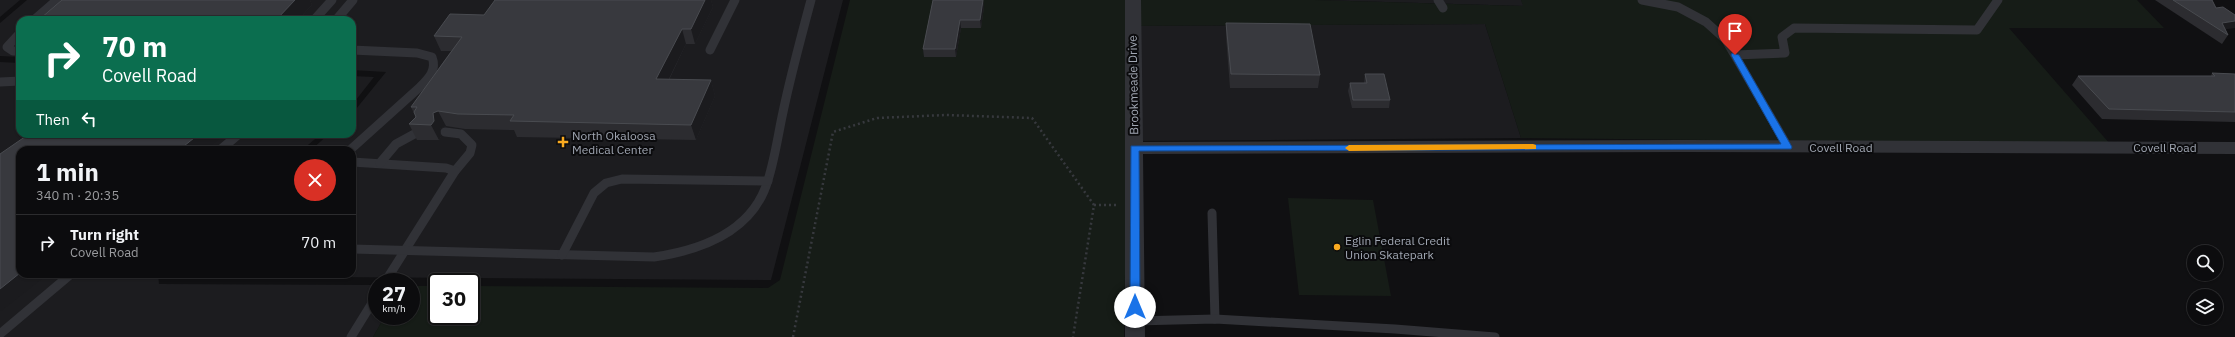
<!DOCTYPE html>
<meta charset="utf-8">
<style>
:root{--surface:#0c0c0e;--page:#1a1a1c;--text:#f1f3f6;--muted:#9a9b9e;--line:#2c2c2e}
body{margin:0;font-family:"IBM Plex Sans",sans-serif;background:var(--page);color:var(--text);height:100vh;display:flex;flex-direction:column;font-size:15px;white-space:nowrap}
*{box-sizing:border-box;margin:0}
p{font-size:13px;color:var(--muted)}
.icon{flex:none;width:22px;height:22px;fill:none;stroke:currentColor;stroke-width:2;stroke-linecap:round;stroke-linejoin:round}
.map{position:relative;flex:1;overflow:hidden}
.drawer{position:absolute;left:16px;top:146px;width:340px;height:132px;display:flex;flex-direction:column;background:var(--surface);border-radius:12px;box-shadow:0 1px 3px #0004,0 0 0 1px var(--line)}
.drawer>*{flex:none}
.hud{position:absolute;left:16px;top:16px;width:340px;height:122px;border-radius:12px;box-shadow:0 1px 3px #0004,0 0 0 1px var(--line);background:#0b6e4f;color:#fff;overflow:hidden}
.buttons{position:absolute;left:2187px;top:245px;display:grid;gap:8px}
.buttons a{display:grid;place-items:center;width:36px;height:36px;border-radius:50%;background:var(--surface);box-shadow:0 1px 3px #0004,0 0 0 1px var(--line);font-size:20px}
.speed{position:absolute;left:368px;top:273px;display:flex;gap:8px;font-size:20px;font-weight:700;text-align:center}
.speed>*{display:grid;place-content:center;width:52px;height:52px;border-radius:50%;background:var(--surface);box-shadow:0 1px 3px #0004,0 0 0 1px var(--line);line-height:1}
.speed small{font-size:10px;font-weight:400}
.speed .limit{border:2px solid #111;border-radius:6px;background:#fff;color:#111}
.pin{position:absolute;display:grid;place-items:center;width:34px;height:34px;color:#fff;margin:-41px -17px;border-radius:50% 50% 50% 0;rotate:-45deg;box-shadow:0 0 4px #0007}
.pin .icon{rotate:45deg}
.me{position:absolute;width:44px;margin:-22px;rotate:0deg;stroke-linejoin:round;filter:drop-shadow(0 0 3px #0008)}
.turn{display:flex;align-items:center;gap:14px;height:84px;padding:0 20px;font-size:18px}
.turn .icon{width:52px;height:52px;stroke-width:2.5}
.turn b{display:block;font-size:28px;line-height:34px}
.then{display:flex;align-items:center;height:38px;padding:0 20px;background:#0003;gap:8px;font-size:15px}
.round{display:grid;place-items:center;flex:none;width:42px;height:42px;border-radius:21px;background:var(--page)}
.headline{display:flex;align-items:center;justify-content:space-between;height:68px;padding:0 20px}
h1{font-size:24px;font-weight:800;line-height:30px}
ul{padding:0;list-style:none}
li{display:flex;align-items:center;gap:12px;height:56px;padding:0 20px;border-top:1px solid var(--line)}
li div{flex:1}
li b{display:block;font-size:15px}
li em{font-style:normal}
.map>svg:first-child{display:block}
</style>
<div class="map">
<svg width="2235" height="337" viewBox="0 0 2235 337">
<rect width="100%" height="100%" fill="#101012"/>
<g fill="#1c1c1f">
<polygon points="0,0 20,0 0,17"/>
<polygon points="27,0 843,0 771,280 165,276 167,274 352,274 352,150 311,150 329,134 352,134 352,114 386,72 352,70 352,20 20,20 20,57 0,56 0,23"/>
<polygon points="1315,0 1521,0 1524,6"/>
<polygon points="1485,24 1521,138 1127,141 1129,26"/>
<polygon points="0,62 20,63 20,134 321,134 302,150 20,150 20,274 158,274 159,284 377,285 377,316 385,316 373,337 0,337"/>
<polygon points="352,76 374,77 352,105"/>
</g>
<g fill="#161c17">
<polygon points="850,0 1315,0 1523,6 1521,0 2137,0 2164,28 2009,28 2110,144 1521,138 1485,24 1129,26 1124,337 373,337 385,316 411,316 411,286 437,286 437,316 471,316 471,286 768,288 780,280"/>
<polygon points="1288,198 1373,200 1391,296 1299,295"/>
</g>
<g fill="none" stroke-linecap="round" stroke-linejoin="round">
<g stroke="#37393e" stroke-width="2.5" stroke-dasharray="2 3" stroke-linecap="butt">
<polyline points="1094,205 1116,205"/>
<polyline points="793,337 833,132 877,118 946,115 1032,118 1094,205 1073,337"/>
</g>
<g stroke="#313237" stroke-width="9">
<polyline points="1438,0 1443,8"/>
<polyline points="1642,0 1678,7 1706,22 1726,40 1788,147"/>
<polyline points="34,20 57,0"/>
<polyline points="314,20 332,0"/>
<polyline points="336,20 353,0"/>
<polyline points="20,33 7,47 13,51 20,51"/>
<polyline points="710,50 735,0"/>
<polyline points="1735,55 1785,53 1782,37 1794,28 1977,30 1998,0"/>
<polyline points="0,82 20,81"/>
<polyline points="445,132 461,134 472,145 470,153 455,171"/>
<polyline points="220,150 239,134"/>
<path d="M350,150L420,87C429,78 437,70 432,57L417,53L352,50"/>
<polyline points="352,162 446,168 455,171 385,282"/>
<polyline points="380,163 396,144 418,132"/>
<polyline points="1212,213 1215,319"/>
<path d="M352,249L654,257C702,250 753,232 768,180C775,158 778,135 783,112C791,74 801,37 811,0"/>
<polyline points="562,255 594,193 606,183 622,179 768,181"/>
<polyline points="1135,321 1215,319 1395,329 1495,337"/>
<polyline points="0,334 71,274"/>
<polyline points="351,337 377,295"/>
</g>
<polygon fill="#313237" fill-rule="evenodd" points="1125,0 1141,0 1143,142 1682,140 2235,142 2235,154 1682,152 1143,154 1145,337 1125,337"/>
</g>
<g fill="#2c2c30">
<polygon points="62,0 310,0 312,5 298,20 43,20 41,18"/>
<polygon points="495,0 711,0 713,7 695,44 686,44 669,80 711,80 715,96 696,140 517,137 514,130 465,129 446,126 440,129 441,137 439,140 417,140 409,124 416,117 411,107 451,51 441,51 434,36 484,15"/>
<polygon points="933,0 983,0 984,7 981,28 961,28 956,57 924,57 923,49"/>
<polygon points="2155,0 2212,0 2228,35 2222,44"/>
<polygon points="1226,23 1320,75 1318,88 1230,88 1226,36"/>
<polygon points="2212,73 2235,74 2235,122 2102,119 2072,85 2078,76 2211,76"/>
<polygon points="1365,74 1390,100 1389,108 1352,108 1348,91 1350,83 1364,83"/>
</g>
<g fill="#1b1b1e">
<polygon points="295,0 310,0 312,5 298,20 276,20"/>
<polygon points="705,0 711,0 713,7 695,44 691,29"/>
<polygon points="983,0 984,7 981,28 980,20"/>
<polygon points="960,20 961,28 956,57 955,49"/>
<polygon points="2235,21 2235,28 2220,30 2222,23"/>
<polygon points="682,29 686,44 661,95 656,79"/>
<polygon points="711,80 715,96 696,140 691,125"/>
<polygon points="438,111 446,126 440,129 441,137 439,140 431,125 433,113"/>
<polygon points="199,134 216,134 219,139 205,150 179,150"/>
<polygon points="20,273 20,274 48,274 1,311 0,310 0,289"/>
</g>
<g fill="#38393e" stroke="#494b50">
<polygon points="62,0 295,0 276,20 167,20 41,18"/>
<polygon points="495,0 705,0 691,29 682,29 656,79 711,80 691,125 510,121 514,115 458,114 438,111 433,113 434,121 431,125 409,124 416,117 414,112 417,107 411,107 462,37 434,36 450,14 484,15"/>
<polygon points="933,0 983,0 980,20 960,20 955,49 923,49"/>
<polygon points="2173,0 2212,0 2216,8 2223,7 2235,15 2235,21 2222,23 2228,35"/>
<polygon points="1226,23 1310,24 1320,75 1231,74"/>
<polygon points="2212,73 2235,74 2235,112 2109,109 2078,76 2215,76"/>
<polygon points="1365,74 1384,74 1390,100 1353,100 1350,83 1367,83"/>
<polygon points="29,134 199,134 179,150 20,150 20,273 0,289 0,154"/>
</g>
<polygon fill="#1a73e8" stroke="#114b97" points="1732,53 1739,55 1792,147 1791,149 1139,151 1140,307 1135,311 1130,307 1131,146 1781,144 1731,55"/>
<polygon fill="#f59e0b" points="1533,144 1536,145 1536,149 1349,151 1345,148 1349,145"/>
<g fill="#f9aa20" stroke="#0b0b0d" stroke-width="1.5">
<path d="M561 136h4v4h4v4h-4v4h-4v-4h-4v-4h4z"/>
<circle cx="1337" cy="247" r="4"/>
</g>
<g text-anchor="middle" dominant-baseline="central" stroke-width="4" stroke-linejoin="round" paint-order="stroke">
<g font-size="12" fill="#a1a7b3" stroke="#0b0b0d">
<text transform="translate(1133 85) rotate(-91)">Brookmeade Drive</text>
<text x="1841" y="147">Covell Road</text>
<text x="2165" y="147">Covell Road</text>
</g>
<g font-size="12" fill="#a1a7b3" stroke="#0b0b0d" text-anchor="start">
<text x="572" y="135">North Okaloosa<tspan x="572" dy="14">Medical Center</tspan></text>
<text x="1345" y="240">Eglin Federal Credit<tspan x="1345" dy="14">Union Skatepark</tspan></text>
</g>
</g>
</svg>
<div class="buttons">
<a><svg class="icon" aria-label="search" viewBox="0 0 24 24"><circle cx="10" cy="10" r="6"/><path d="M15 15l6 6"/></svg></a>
<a><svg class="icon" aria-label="layers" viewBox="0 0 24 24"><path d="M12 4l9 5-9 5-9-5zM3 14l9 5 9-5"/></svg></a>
</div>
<div class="speed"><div>27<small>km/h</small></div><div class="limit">30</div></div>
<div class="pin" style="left:1735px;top:55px;background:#d93025"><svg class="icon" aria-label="arrive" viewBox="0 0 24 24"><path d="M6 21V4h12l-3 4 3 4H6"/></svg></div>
<svg class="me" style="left:1135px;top:307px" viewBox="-20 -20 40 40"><circle r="19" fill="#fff"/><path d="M0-13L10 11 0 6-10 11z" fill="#1a73e8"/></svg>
<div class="hud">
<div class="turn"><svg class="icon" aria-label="right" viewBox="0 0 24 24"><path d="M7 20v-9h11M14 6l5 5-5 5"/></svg><div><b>70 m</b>Covell Road</div></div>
<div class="then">Then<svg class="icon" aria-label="left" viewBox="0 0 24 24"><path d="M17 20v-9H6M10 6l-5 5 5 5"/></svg></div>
</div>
<section class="drawer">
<div class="headline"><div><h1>1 min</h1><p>340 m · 20:35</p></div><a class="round" style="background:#d93025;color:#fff"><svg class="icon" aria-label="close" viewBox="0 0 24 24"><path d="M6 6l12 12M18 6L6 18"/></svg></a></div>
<ul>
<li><svg class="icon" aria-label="right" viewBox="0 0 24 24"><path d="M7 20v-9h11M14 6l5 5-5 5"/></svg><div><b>Turn right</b><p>Covell Road</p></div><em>70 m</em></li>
</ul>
</section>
</div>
